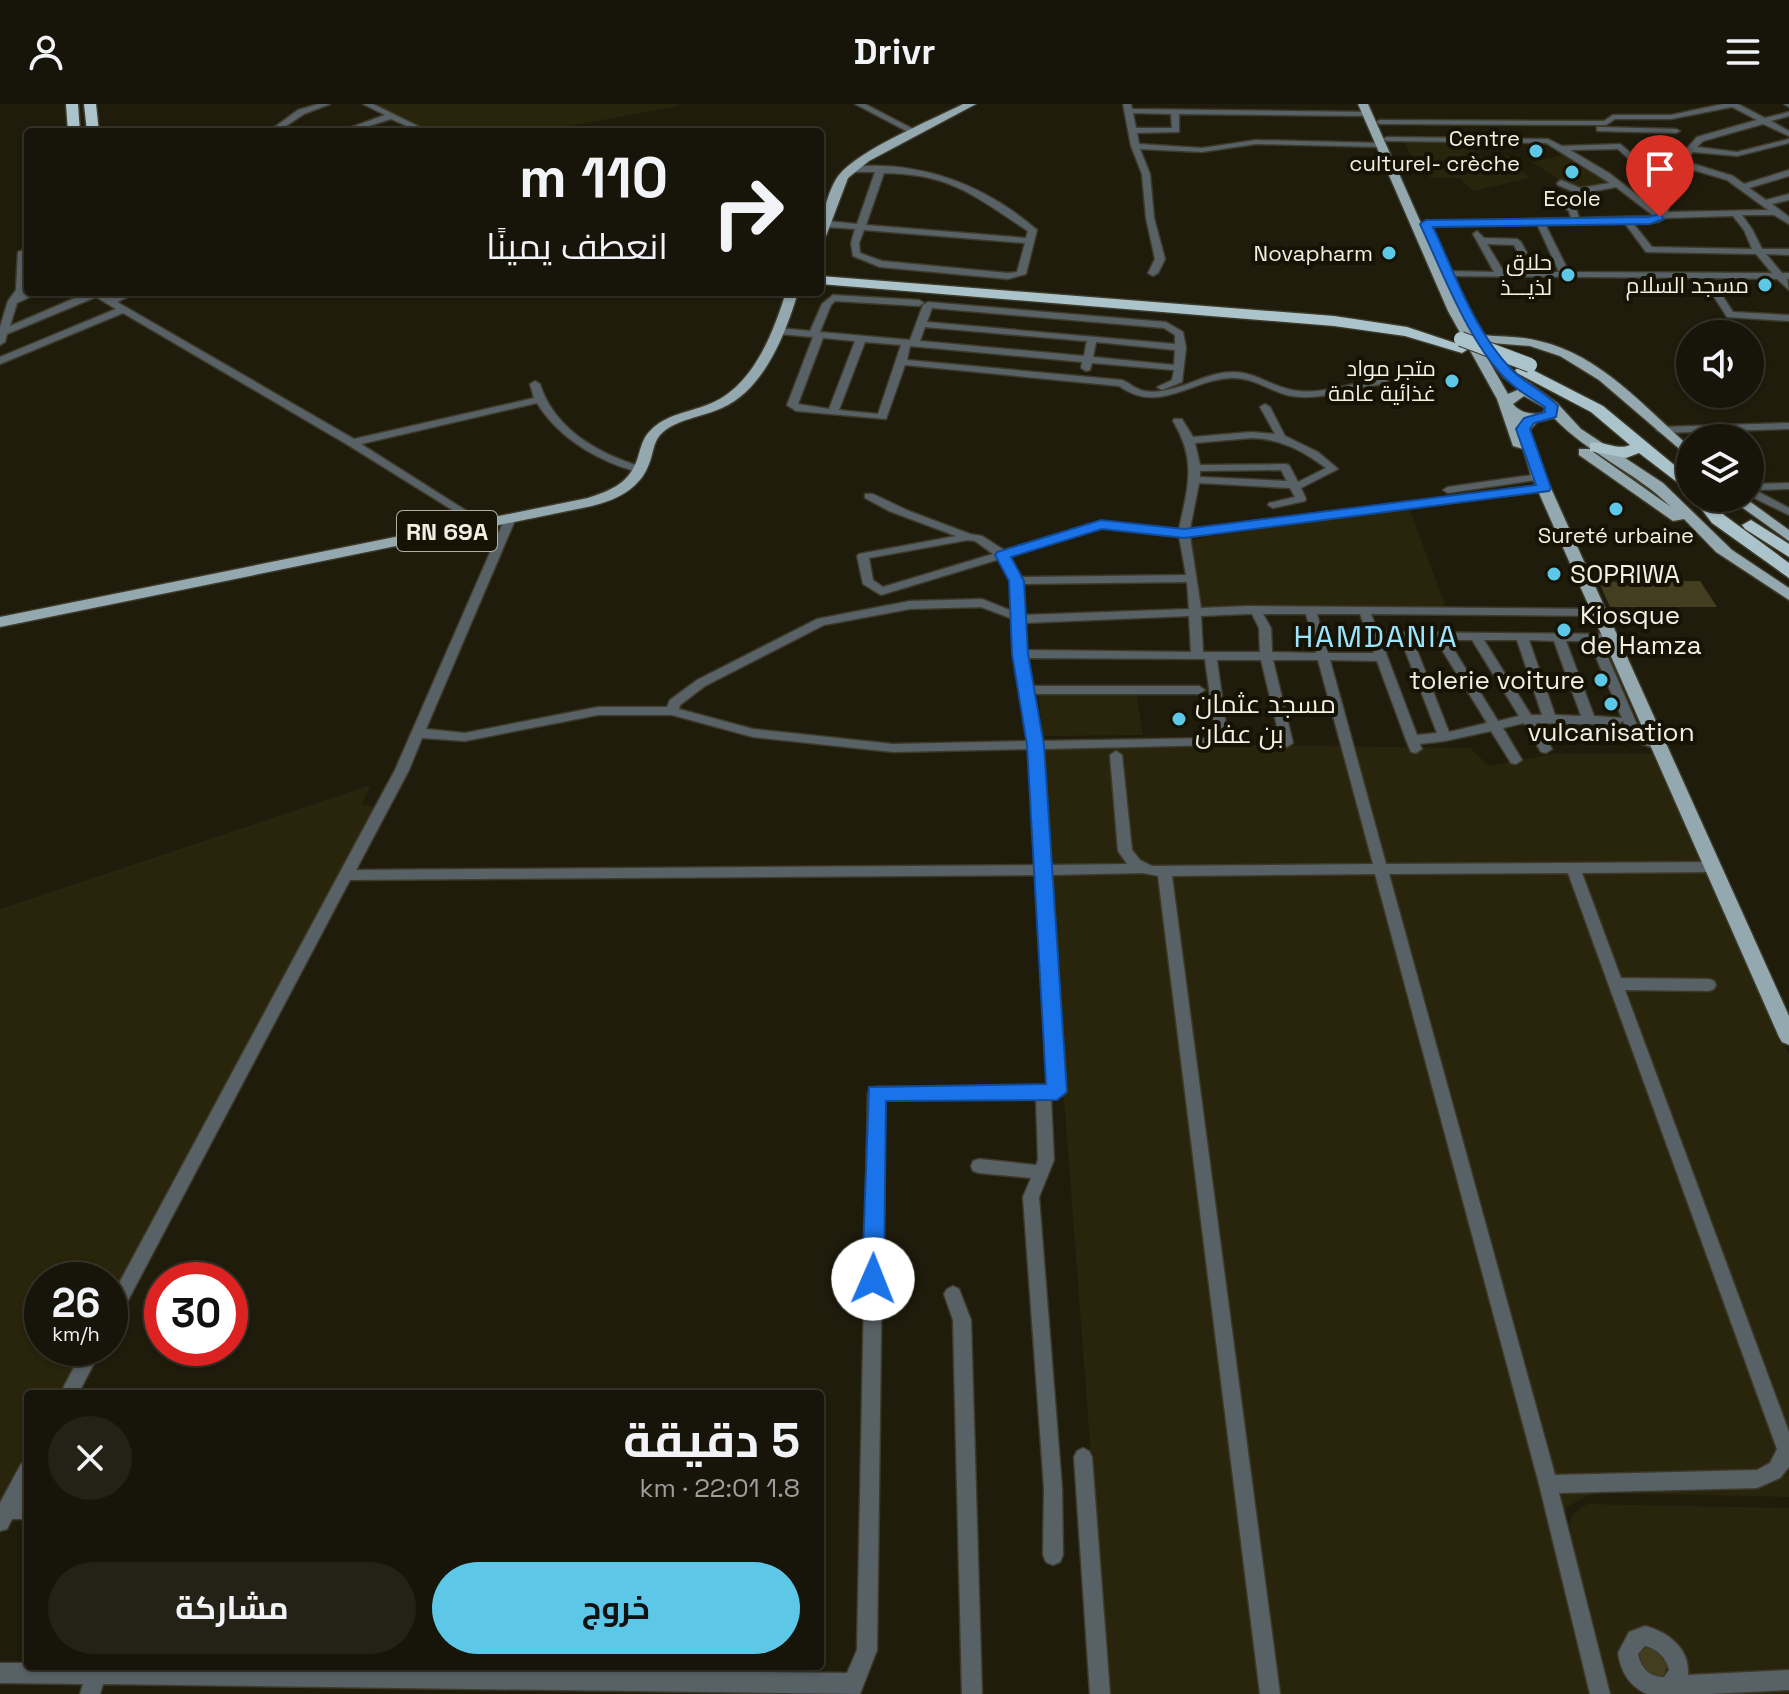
<!DOCTYPE html>
<html lang="ar">
<meta charset="utf-8">
<style>
:root{--surface:#171509;--page:#242217;--text:#f1f3f6;--muted:#9e9f9c;--line:#36342a;--accent:#5dc7e8}
body{margin:0;font-family:"Space Grotesk",Cairo,sans-serif;background:var(--page);color:var(--text);direction:rtl;height:100vh;display:flex;flex-direction:column;font-size:30px;white-space:nowrap}
*{box-sizing:border-box;margin:0}
p{font-size:26px;color:var(--muted)}
.icon{flex:none;width:44px;height:44px;fill:none;stroke:currentColor;stroke-width:2;stroke-linecap:round;stroke-linejoin:round}
.map{position:relative;flex:1;overflow:hidden;direction:ltr}
.side{position:absolute;left:24px;top:1286px;width:800px;height:280px;display:flex;flex-direction:column;background:var(--surface);border-radius:8px;box-shadow:0 2px 6px #0004,0 0 0 2px var(--line);direction:rtl}
.side>*{flex:none}
.guide{position:absolute;left:24px;top:24px;width:800px;height:168px;border-radius:8px;box-shadow:0 2px 6px #0004,0 0 0 2px var(--line);direction:rtl;background:#171509;color:var(--text);overflow:hidden}
.buttons{position:absolute;left:1676px;top:216px;display:grid;gap:16px}
.buttons a{display:grid;place-items:center;width:88px;height:88px;border-radius:50%;background:var(--surface);box-shadow:0 2px 6px #0004,0 0 0 2px var(--line);font-size:40px}
.speed{position:absolute;left:24px;top:1158px;display:flex;gap:16px;font-size:40px;font-weight:700;text-align:center}
.speed>*{display:grid;place-content:center;width:104px;height:104px;border-radius:50%;background:var(--surface);box-shadow:0 2px 6px #0004,0 0 0 2px var(--line);line-height:1}
.speed small{font-size:20px;font-weight:400}
.speed .limit{border:12px solid #d22;background:#fff;color:#111}
.pin{position:absolute;display:grid;place-items:center;width:68px;height:68px;color:#fff;margin:-82px -34px;border-radius:50% 50% 50% 0;rotate:-45deg;box-shadow:0 0 8px #0007}
.pin .icon{rotate:45deg}
.me{position:absolute;width:88px;margin:-44px;rotate:1deg;stroke-linejoin:round;filter:drop-shadow(0 0 6px #0008)}
.turn{display:flex;align-items:center;gap:28px;height:168px;padding:0 24px;font-size:36px}
.turn .icon{width:104px;height:104px;stroke-width:2.5}
.turn b{display:block;font-size:56px;line-height:68px}
.round{display:grid;place-items:center;flex:none;width:84px;height:84px;border-radius:42px;background:var(--page)}
.headline{display:flex;align-items:center;justify-content:space-between;height:136px;padding:0 24px}
h1{font-size:48px;font-weight:700;line-height:60px}
.primary-button{display:flex;gap:16px;margin-top:auto;padding:16px 24px}
.primary-button a{flex:1;height:92px;border-radius:48px;background:var(--accent);color:#111;font-size:32px;font-weight:700;line-height:92px;text-align:center}
.primary-button a+a{background:var(--page);color:var(--text)}
header{display:flex;justify-content:space-between;align-items:center;height:104px;padding:0 24px;background:var(--surface);font-size:36px;font-weight:700}
.map>svg:first-child{display:block}
</style>
<header><svg class="icon" aria-label="menu" viewBox="0 0 24 24"><path d="M4 6h16M4 12h16M4 18h16"/></svg>Drivr<svg class="icon" aria-label="person" viewBox="0 0 24 24"><circle cx="12" cy="8" r="4"/><path d="M4 21q1-7 8-7t8 7"/></svg></header>
<div class="map">
<svg width="1789" height="1590" viewBox="0 0 1789 1590">
<rect width="100%" height="100%" fill="#1f1c0c"/>
<g fill="#29240c">
<polygon points="368,0 676,0 680,2 535,28 387,28 409,20"/>
<polygon points="1404,37 1462,37 1469,38 1477,52 1517,52 1524,59 1515,61 1530,74 1473,87 1460,74 1431,74 1427,68 1419,68"/>
<polygon points="1567,50 1614,79 1573,85 1532,58"/>
<polygon points="1409,403 1446,504 1202,505 1187,436"/>
<polygon points="1038,586 1136,587 1143,631 1043,632"/>
<polygon points="1037,638 1470,644 1489,662 1553,650 1655,650 1789,951 1789,1393 1601,1389 1586,1392 1566,1404 1564,1413 1607,1590 1109,1590"/>
<polygon points="371,681 362,700 376,704 110,1196 110,1176 42,1176 42,1244 84,1244 59,1290 28,1290 28,1347 0,1399 0,805"/>
<polygon points="1587,1400 1789,1404 1789,1590 1610,1590 1571,1435 1570,1418 1573,1410"/>
</g>
<g fill="#443e21">
<polygon points="1700,477 1717,503 1610,503 1599,478"/>
<polygon points="1647,1543 1660,1548 1668,1560 1664,1571 1659,1573 1646,1569 1639,1550"/>
</g>
<g fill="none" stroke-linecap="round" stroke-linejoin="round">
<defs>
<g id="minor">
<polygon points="318,0 330,0 304,10 277,28 268,28 298,6"/>
<polygon points="363,0 373,0 430,28 420,28 391,15 350,28 338,28 385,11"/>
<polygon points="855,0 865,0 921,29 914,31"/>
<path d="M1123,0H1131L1132,5L1367,8L1371,10L1367,12L1179,10V28L1137,29L1139,40L1202,44L1256,36L1381,39L1385,41L1381,43L1256,40L1202,48L1140,45L1150,70L1154,114L1165,155L1158,169L1153,172L1148,169L1155,155L1146,114L1142,70L1131,42ZM1133,9L1171,10L1172,24H1136Z"/>
<path d="M1723,0H1738L1765,14L1789,8V12L1771,17L1789,27V32L1763,20L1703,37L1697,43L1737,48L1789,35V39L1737,52L1693,48L1684,57L1733,72L1744,80L1789,66V72L1749,84L1766,96L1789,90V96L1772,100L1789,113V120L1774,111H1742L1752,125L1762,145H1789V151L1766,150L1782,169H1789V175H1787L1789,186L1777,175L1711,174L1733,208L1789,211V217L1727,213L1702,174L1446,172V168L1449,167L1494,168L1473,130L1477,127L1484,134L1517,135L1521,138L1534,162L1532,164H1526L1514,141L1487,140L1504,168H1559L1537,120L1426,123L1423,122V118L1571,114L1569,107L1550,94L1549,92L1553,89L1576,104L1579,114L1654,112L1616,83L1579,90L1558,81L1557,79L1561,76L1580,84L1610,79L1546,39L1387,37L1383,35L1387,33L1548,35L1562,42L1620,40L1649,64L1663,84L1665,69L1697,33L1757,16L1732,3L1671,15H1615L1606,21L1380,20L1376,18L1380,16L1604,17L1613,11H1671ZM1618,45L1643,68L1661,92L1659,108L1609,69L1570,46ZM1680,62L1727,76L1768,106L1668,108L1673,70ZM1733,112L1744,126L1752,145L1652,143L1632,118H1658L1665,114ZM1624,118L1646,148L1756,150L1772,169L1569,168L1545,120Z"/>
<polygon points="1784,0 1789,0 1789,3"/>
<polygon points="1600,23 1676,25 1680,27 1676,29 1597,27 1597,23"/>
<path d="M849,63C919,56 984,80 1037,126L1026,170L1008,175L880,163L853,152L851,139L855,125L827,123L823,120L827,117L857,120L875,68H852L849,67ZM884,69C952,70 974,92 1028,127L1026,134L866,121ZM864,126L1025,139L1017,168L1008,169L882,157L860,149L859,139Z"/>
<path d="M28,144L26,186L23,190L41,188L17,199L10,222L89,188H105L104,190L111,194L126,188H139L117,198L354,335L534,294L530,280L535,277L540,280C551,316 583,340 617,354C626,358 638,361 646,366L641,369C600,358 560,336 537,299L361,340L484,418V422L480,423L348,341L123,209L0,260V253L116,205L96,193L7,230L5,238L0,241V223L8,197L16,186L18,148Z"/>
<path d="M833,191L919,196L924,199L919,202L835,197L831,201L820,228L910,236L923,201L928,198L1166,218L1183,228L1186,244L1182,278L1162,286L1157,283L1172,276L1174,266L1092,259L1090,266L1086,267L1081,264L1082,258L910,242L907,256L1122,276C1130,279 1135,285 1144,287C1175,292 1203,268 1233,268C1255,268 1271,282 1292,286C1321,292 1354,278 1383,274L1388,277L1383,280C1353,284 1321,297 1291,292C1271,288 1253,273 1232,274C1191,275 1160,311 1119,282L905,261L886,315L796,307L787,301L813,233L779,230L774,227L779,224L810,227L822,200ZM932,204L1164,224L1175,231V240L927,218ZM925,223L1085,237L1087,236L1084,252L920,237ZM823,234L855,237L829,305L798,300ZM865,238L901,241L878,310L839,306ZM1096,238L1175,246L1174,261L1093,253Z"/>
<path d="M1265,300L1270,303L1285,332L1318,348L1338,365L1301,384L1306,395L1305,397L1273,404L1268,401L1269,399L1295,393L1290,384L1199,379L1190,425L1544,381L1549,384L1544,387L1190,432L1201,504L1248,502L1602,505L1604,508L1598,512L1371,510L1378,528L1613,530L1615,533L1613,536L1601,537L1641,630L1664,639L1665,642L1659,646L1631,636L1623,617L1617,621L1536,619L1552,645L1546,649L1541,648L1524,619L1503,624L1522,656L1516,660L1511,659L1491,627L1445,637L1420,640L1422,645L1416,649L1411,648L1406,636L1377,557L1330,556L1386,760L1714,758L1721,763L1714,768L1582,769L1621,874L1709,875L1714,877L1716,881L1714,885L1709,887L1625,886L1789,1328V1363L1780,1374L1757,1384L1559,1389L1610,1590H1590L1539,1380L1375,770L1172,772L1280,1590H1260L1158,772L1143,769L1050,771L1065,988L1062,992L1051,994L1054,1056L1039,1093L1062,1384L1063,1451L1060,1458L1053,1461L1046,1458L1043,1451L1044,1384L1023,1093L1031,1074L979,1069L973,1067L971,1062L973,1057L979,1055L1036,1061L1038,1056L1036,994L884,995L877,1546L860,1590L103,1580L100,1590H80L83,1580L0,1579V1559H28V1562H254L847,1569L857,1546L868,989L871,984L876,983L1049,982L1036,771L350,776L116,1219L110,1221V1196L395,666L506,412H514L516,414L426,625L465,629L598,603H667L670,596L697,576L817,515L910,497L982,495L1012,507L1011,477L1000,455L881,491L863,480L857,452L859,450L956,432L889,407L865,394V390H873L909,407L970,430L982,432L1004,446L1101,418L1179,425C1188,382 1197,357 1173,317L1174,315H1182L1193,333L1251,328L1275,330L1260,303ZM1251,334C1281,335 1302,346 1326,364L1298,378L1289,361L1285,360L1200,361L1195,339ZM1281,366L1287,377L1200,373V367ZM1102,424L1179,432L1186,471L1021,473L1009,452ZM968,436L975,437L993,450L883,483L873,476L869,454ZM1187,478L1189,505L1024,511L1023,480ZM981,503L1013,515L1014,550L1028,637L893,640L753,625L679,605L680,601L705,582L824,521L910,505ZM1248,510H1252L1259,524L1260,548H1203L1201,512ZM1263,510H1306L1316,549L1272,548L1271,524ZM1317,510H1360L1374,549H1328ZM1189,512L1191,548L1026,546L1025,519ZM1381,536H1401L1437,629L1417,631ZM1413,536H1436L1487,619L1449,628ZM1448,536H1472L1519,612L1498,617ZM1484,536H1517L1542,611H1531ZM1529,536L1554,537L1581,612L1555,611ZM1566,537H1589L1622,614L1594,612ZM1027,554L1205,555L1215,629L1213,634L1041,637L1033,590H1199L1205,586L1199,582H1031ZM1217,556H1261L1281,639L1287,643L1293,639L1273,556H1318L1373,760L1152,762L1140,756L1132,746L1122,651L1116,647L1110,651L1118,747L1127,760L1049,761L1042,645L1222,641L1227,629ZM598,611H672L753,633L893,648L1029,645L1036,761L356,766L409,666L422,634L465,637ZM1568,769L1777,1345L1770,1359L1757,1366L1555,1371L1389,770Z"/>
<polygon points="1789,319 1789,325 1661,329 1656,326 1661,323"/>
<polygon points="1539,370 1544,373 1543,375 1448,389 1443,386 1448,383"/>
<polygon points="1789,379 1789,385 1755,386 1789,404 1789,411 1750,392 1750,380"/>
<polygon points="953,1182 959,1185 971,1216 982,1590 962,1590 953,1216 944,1190 947,1185"/>
<polygon points="84,1244 102,1244 78,1290 60,1290"/>
<polygon points="1083,1344 1089,1347 1092,1353 1110,1590 1090,1590 1074,1353 1077,1347"/>
<polygon points="28,1357 28,1385 22,1397 28,1397 28,1415 12,1415 7,1425 0,1427 0,1399 21,1360"/>
<path d="M1645,1522C1669,1528 1690,1545 1688,1571L1789,1566V1586L1710,1590H1647C1629,1582 1621,1568 1618,1549L1629,1528ZM1645,1542C1657,1545 1666,1553 1669,1566L1664,1573C1650,1573 1641,1565 1638,1550Z"/>
</g>
<g id="major">
<path d="M963,0H976L869,57L848,74L826,132L820,135C820,118 828,85 839,71C860,45 932,16 963,0Z"/>
<path d="M1358,0H1368L1460,207L1508,290L1520,285L1503,273L1483,244L1485,241H1493L1513,267L1557,299L1581,325L1663,379L1732,446L1789,484V496L1716,448L1684,415L1673,417L1579,351V345H1589L1671,403C1636,368 1588,350 1554,314L1537,318L1530,326L1545,371L1789,912V941L1782,938L1779,933L1531,371L1523,345L1513,342L1497,295L1448,207ZM1524,292L1545,304L1543,309C1532,311 1520,309 1513,300Z"/>
<path d="M786,188H798C786,229 764,286 722,304C703,313 675,315 660,331C653,339 653,351 649,360C640,385 616,396 592,402L0,523V513L588,394C612,386 630,379 638,353C641,343 643,333 651,326C665,311 689,308 707,301C752,285 773,230 786,188Z"/>
<path d="M1483,231C1502,233 1521,232 1539,237C1601,251 1644,303 1690,343V354L1599,276L1560,252L1530,242L1479,238L1477,235Z"/>
<polygon points="1729,394 1745,394 1789,426 1789,437"/>
</g>
<g id="highway">
<polygon points="66,0 78,0 80,28 68,28"/>
<polygon points="84,0 96,0 99,28 87,28"/>
<polygon points="820,172 1334,212 1407,223 1470,244 1462,249 1405,232 1334,222 820,180"/>
<path d="M1523,261L1603,302L1690,374V388L1639,349L1626,354L1590,347V339C1604,336 1617,347 1630,341L1591,308L1517,269L1515,266Z"/>
<polygon points="1693,394 1711,394 1724,411 1789,459 1789,474 1712,419"/>
<polygon points="1751,416 1789,440 1789,453 1745,425 1742,421"/>
</g>
</defs>
<use href="#minor" stroke="#3d3a2a" stroke-width="3"/>
<use href="#major" stroke="#3d3a2a" stroke-width="3"/>
<use href="#highway" stroke="#3d3a2a" stroke-width="3"/>
<use href="#minor" fill="#586165" fill-rule="evenodd"/>
<use href="#major" fill="#94a8af" fill-rule="evenodd"/>
<use href="#highway" fill="#abc4cc" fill-rule="evenodd"/>
<defs>
<polyline id="highway-bridge" points="1461,235 1530,261"/>
</defs>
<use href="#highway-bridge" stroke="#3d3a2a" stroke-width="16" stroke-linecap="butt"/>
<use href="#highway-bridge" stroke="#abc4cc" stroke-width="14"/>
</g>
<path fill="#1a73e8" stroke="#114b97" stroke-width="2" d="M1660,110L1664,115L1650,120L1433,123C1455,170 1474,226 1510,264C1524,279 1544,287 1558,302L1556,313L1534,319L1530,325L1551,384L1549,387L1184,434L1102,425L1011,453L1024,477L1028,550L1044,641L1067,988L1057,996L886,997L884,1175L881,1182L873,1184L865,1182L862,1175L869,983L1046,980L1027,641L1012,550L1009,477L995,451L997,448L1101,416L1184,425L1536,381L1516,325L1524,314L1545,308V303C1535,296 1523,290 1514,282C1473,250 1442,167 1420,120L1426,116L1649,113Z"/>
<g fill="#5dc7e8" stroke="#161304" stroke-width="3">
<circle cx="1536" cy="47" r="8"/>
<circle cx="1572" cy="68" r="8"/>
<circle cx="1389" cy="149" r="8"/>
<circle cx="1568" cy="171" r="8"/>
<circle cx="1765" cy="181" r="8"/>
<circle cx="1452" cy="277" r="8"/>
<circle cx="1616" cy="405" r="8"/>
<circle cx="1554" cy="470" r="8"/>
<circle cx="1564" cy="526" r="8"/>
<circle cx="1601" cy="576" r="8"/>
<circle cx="1611" cy="600" r="8"/>
<circle cx="1179" cy="615" r="8"/>
</g>
<g text-anchor="middle" dominant-baseline="central" stroke-width="8" stroke-linejoin="round" paint-order="stroke">
<g font-size="22" fill="#f2f0e5" stroke="#161304" text-anchor="end">
<text x="1520" y="34">Centre<tspan x="1520" dy="25">culturel- crèche</tspan></text>
<text x="1572" y="94" text-anchor="middle">Ecole</text>
<text x="1373" y="149">Novapharm</text>
<text x="1552" y="158">حلاق<tspan x="1552" dy="25">لذيـــذ</tspan></text>
<text x="1749" y="181">مسجد السلام</text>
<text x="1436" y="264">متجر مواد<tspan x="1436" dy="25">غذائية عامة</tspan></text>
<text x="1616" y="431" text-anchor="middle">Sureté urbaine</text>
</g>
<rect fill="#161304" stroke="#b0aea2" stroke-width="2" x="397" y="407" width="100" height="40" rx="6"/>
<g font-size="24" font-weight="bold" fill="#f2f0e5">
<text x="447" y="427">RN 69A</text>
</g>
<g font-size="26" fill="#f2f0e5" stroke="#161304" text-anchor="start">
<text x="1570" y="470">SOPRIWA</text>
<text x="1580" y="511">Kiosque<tspan x="1580" dy="30">de Hamza</tspan></text>
<text x="1585" y="576" text-anchor="end">tolerie voiture</text>
<text x="1195" y="600">مسجد عثمان<tspan x="1195" dy="30">بن عفان</tspan></text>
<text x="1611" y="628" text-anchor="middle">vulcanisation</text>
</g>
<g font-size="30" letter-spacing="2" fill="#9ce5fe" stroke="#161304">
<text x="1376" y="532">HAMDANIA</text>
</g>
</g>
</svg>
<div class="buttons">
<a><svg class="icon" aria-label="sound" viewBox="0 0 24 24"><path d="M4 9h4l5-4v14l-5-4H4zM17 9q2 3 0 6"/></svg></a>
<a><svg class="icon" aria-label="layers" viewBox="0 0 24 24"><path d="M12 4l9 5-9 5-9-5zM3 14l9 5 9-5"/></svg></a>
</div>
<div class="speed"><div>26<small>km/h</small></div><div class="limit">30</div></div>
<div class="pin" style="left:1660px;top:113px;background:#d93025"><svg class="icon" aria-label="arrive" viewBox="0 0 24 24"><path d="M6 21V4h12l-3 4 3 4H6"/></svg></div>
<svg class="me" style="left:873px;top:1175px" viewBox="-20 -20 40 40"><circle r="19" fill="#fff"/><path d="M0-13L10 11 0 6-10 11z" fill="#1a73e8"/></svg>
<div class="guide">
<div class="turn"><svg class="icon" aria-label="right" viewBox="0 0 24 24"><path d="M7 20v-9h11M14 6l5 5-5 5"/></svg><div><b>110 m</b>انعطف يمينًا</div></div>
</div>
<section class="side">
<div class="headline"><div><h1>5 دقيقة</h1><p>1.8 km · 22:01</p></div><a class="round"><svg class="icon" aria-label="close" viewBox="0 0 24 24"><path d="M6 6l12 12M18 6L6 18"/></svg></a></div>
<div class="primary-button"><a>خروج</a><a>مشاركة</a></div>
</section>
</div>
